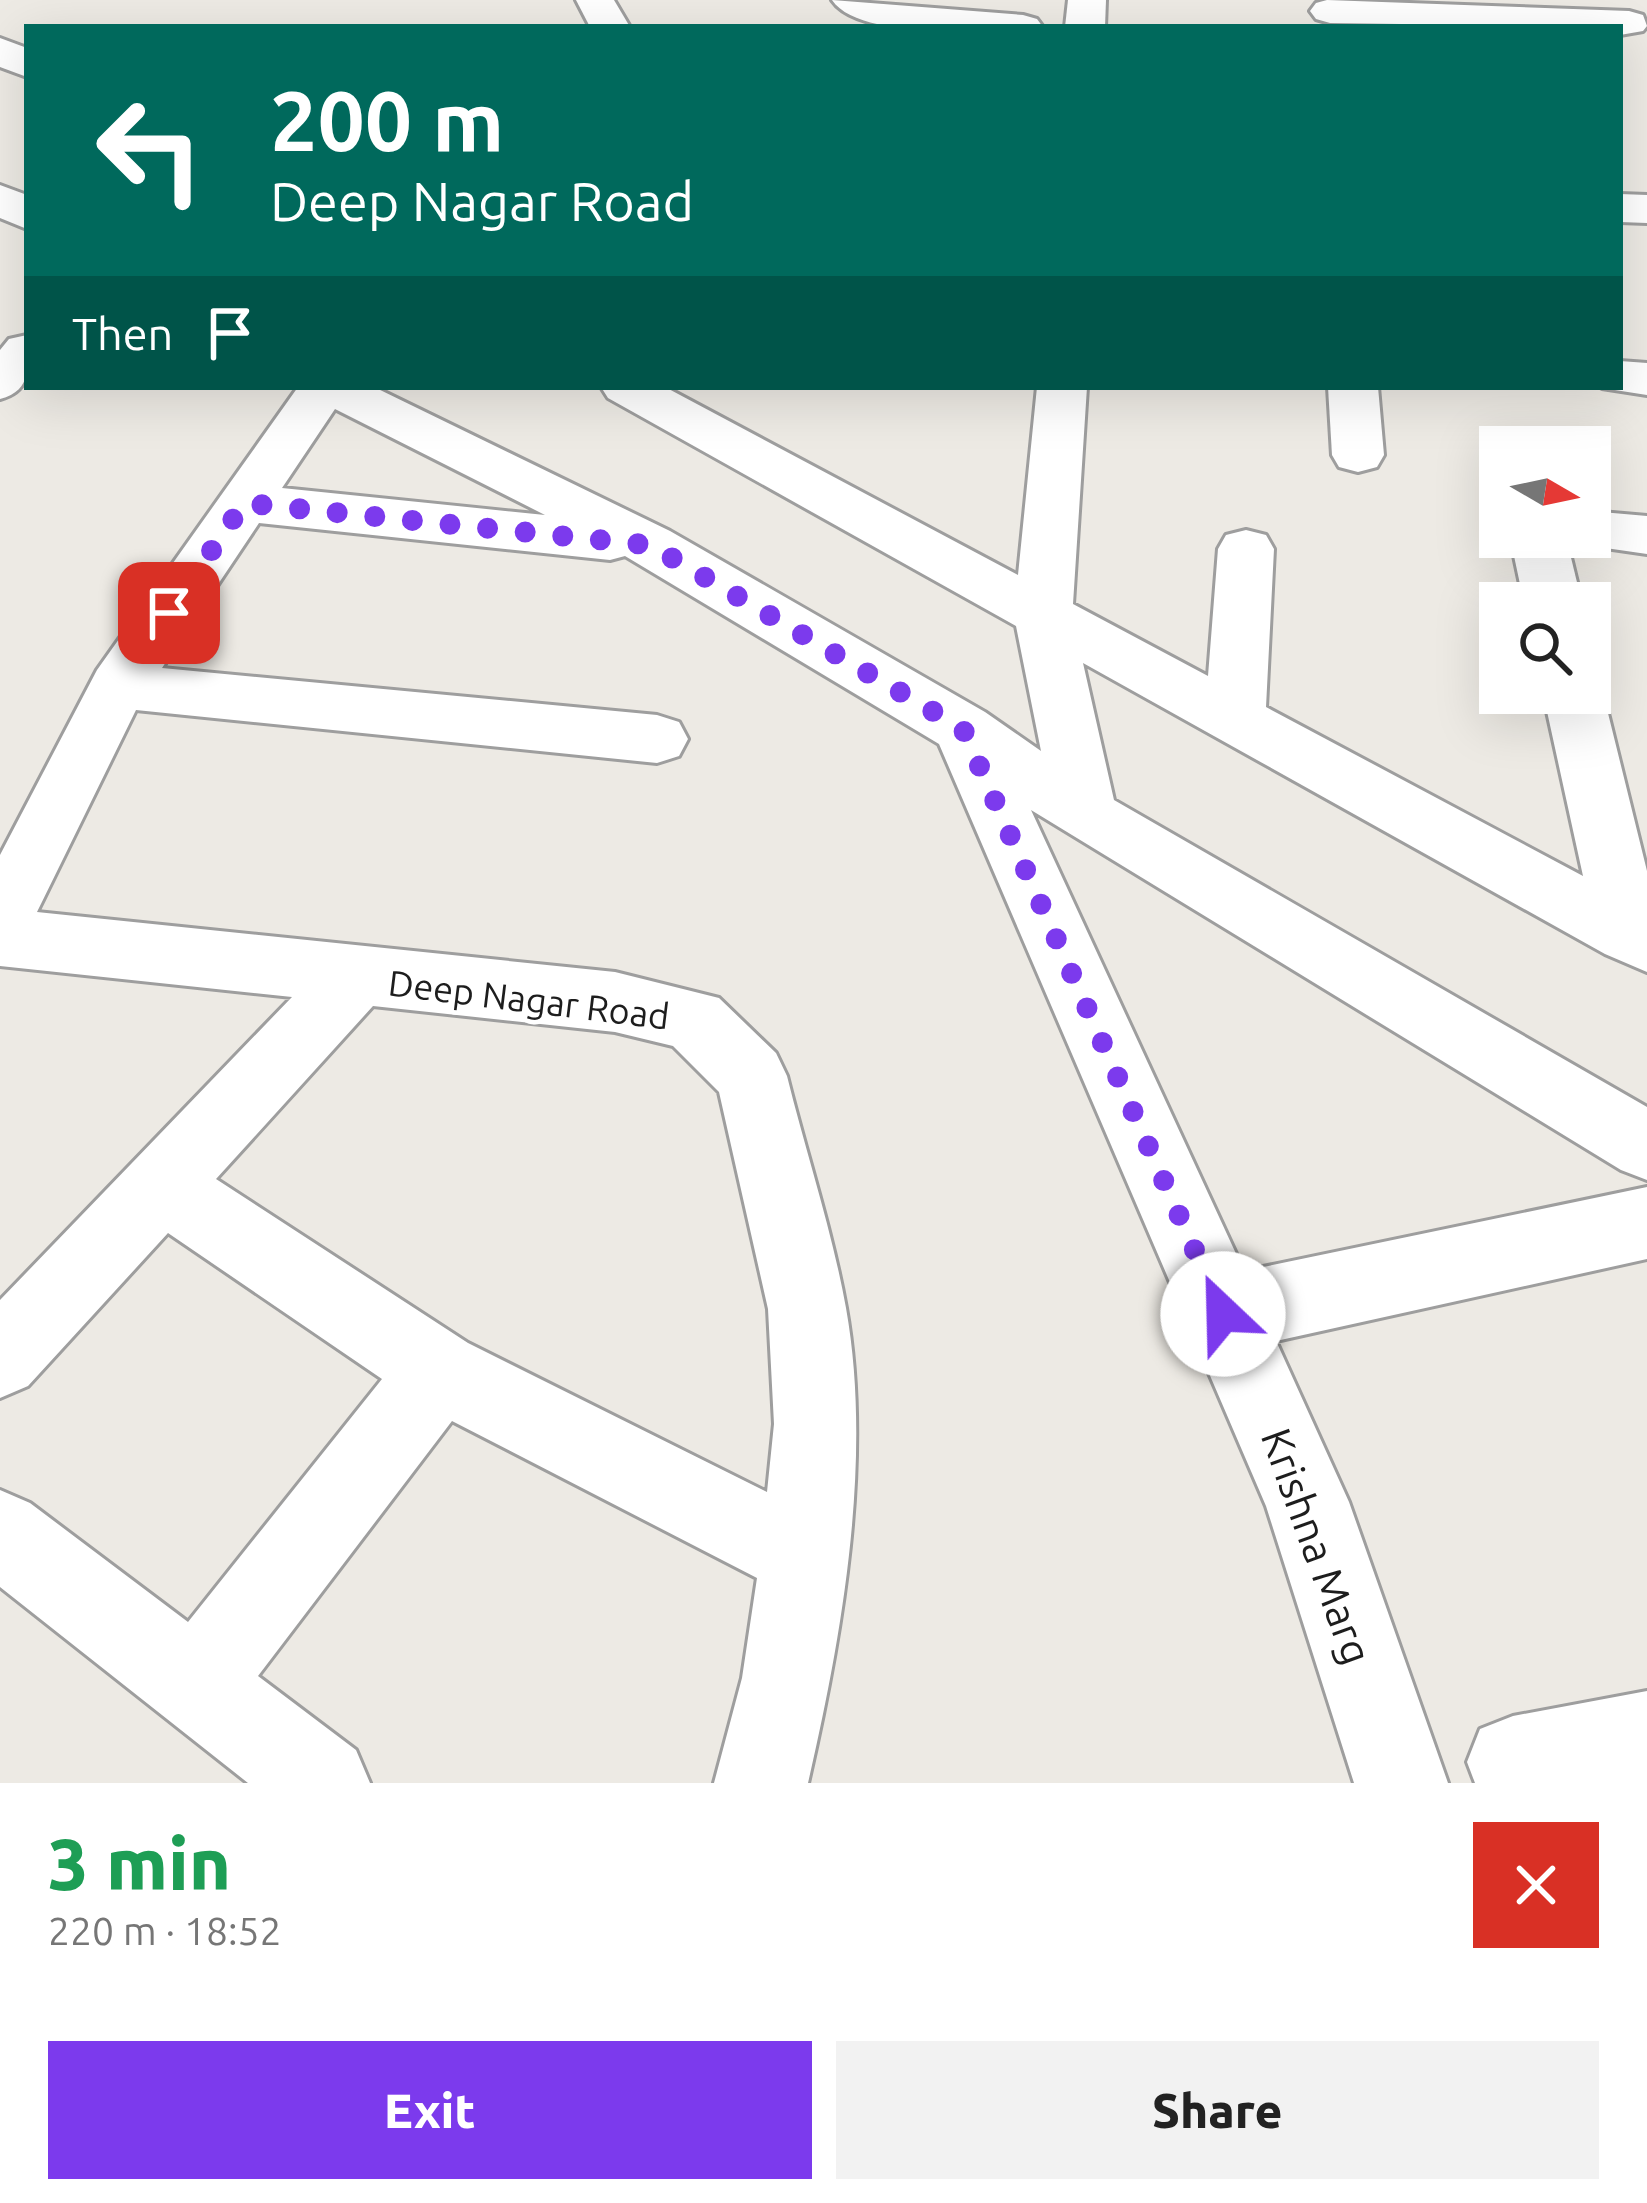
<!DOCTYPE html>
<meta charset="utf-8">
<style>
:root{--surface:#fff;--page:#f2f2f2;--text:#222;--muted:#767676;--accent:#7c3aed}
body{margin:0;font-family:Ubuntu,sans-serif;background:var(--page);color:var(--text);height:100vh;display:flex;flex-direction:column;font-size:45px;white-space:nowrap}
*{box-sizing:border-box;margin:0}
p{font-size:39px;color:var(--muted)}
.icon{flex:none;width:66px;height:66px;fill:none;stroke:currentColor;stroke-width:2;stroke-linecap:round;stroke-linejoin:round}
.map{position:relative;height:1783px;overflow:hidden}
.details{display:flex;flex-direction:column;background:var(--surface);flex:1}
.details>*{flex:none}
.guide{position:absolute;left:24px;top:24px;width:1599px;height:366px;border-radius:0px;box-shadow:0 12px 48px #0002;background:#00695c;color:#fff;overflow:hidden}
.needle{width:78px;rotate:99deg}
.controls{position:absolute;left:1479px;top:426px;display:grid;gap:24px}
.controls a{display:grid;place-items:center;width:132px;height:132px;border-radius:0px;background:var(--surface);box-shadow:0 12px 48px #0002;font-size:60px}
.pin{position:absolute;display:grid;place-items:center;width:102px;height:102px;color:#fff;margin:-51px;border-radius:24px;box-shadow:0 6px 18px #0006}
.me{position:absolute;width:132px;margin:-66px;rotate:336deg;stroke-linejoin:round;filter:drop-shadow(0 0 9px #0008)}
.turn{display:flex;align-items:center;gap:42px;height:252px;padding:0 48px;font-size:54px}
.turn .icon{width:156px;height:156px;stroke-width:2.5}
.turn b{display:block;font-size:84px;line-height:102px}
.then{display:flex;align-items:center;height:114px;padding:0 48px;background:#0003;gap:24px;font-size:45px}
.round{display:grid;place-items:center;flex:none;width:126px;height:126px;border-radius:0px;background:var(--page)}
.overview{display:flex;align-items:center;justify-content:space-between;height:204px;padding:0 48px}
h1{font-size:72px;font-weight:800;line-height:90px;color:#1e9e55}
.action{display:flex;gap:24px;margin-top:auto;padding:24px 48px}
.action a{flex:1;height:138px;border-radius:0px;background:var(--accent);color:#fff;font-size:48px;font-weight:800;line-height:138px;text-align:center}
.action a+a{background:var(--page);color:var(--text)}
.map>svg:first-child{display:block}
</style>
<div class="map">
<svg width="1647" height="1783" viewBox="0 0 1647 1783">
<rect width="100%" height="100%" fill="#edeae4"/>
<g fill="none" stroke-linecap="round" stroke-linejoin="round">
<defs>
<g id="minor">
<polygon points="576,0 614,0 630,27 590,27"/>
<path d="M832,0L1023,15L1037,19L1043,27C993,27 861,43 832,0Z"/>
<polygon points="1068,0 1106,0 1105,27 1065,27"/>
<polygon points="1327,0 1629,11 1643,15 1647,26 1643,31 1620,35 1620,27 1330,23 1316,19 1310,11 1316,3"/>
<polygon points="0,38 27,48 27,77 0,67"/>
<polygon points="0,185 27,195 27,229 0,218"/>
<polygon points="1620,194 1647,195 1647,223 1620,222"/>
<path d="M27,335C27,365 34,390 0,399V350L9,339Z"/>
<polygon points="1620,361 1647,363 1647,395 1602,388 1620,387"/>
<path d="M298,387H374L670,531L985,712L1041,751L1016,626L608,398L601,387H665L1018,575L1037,387H1087L1073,604L1208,676L1218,549L1226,535L1246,530L1266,535L1274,549L1266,707L1583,876L1543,693H1590V676L1594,677L1603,693L1647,871V972L1605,954L1083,663L1114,800L1647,1107V1180L1621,1170L1031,810L1244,1271L1647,1187V1259L1276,1341L1349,1502L1448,1783H1354L1266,1506L939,744L625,556L610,560L259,523L162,668L657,715L679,722L688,739L679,756L657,763L136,710L37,912L615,972L719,998L776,1053L787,1076C806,1153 832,1230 846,1308C873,1459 842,1636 808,1783H714L742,1678L757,1578L452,1421L258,1676L356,1750L370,1783H248L0,1587V1490L30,1503L188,1622L382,1379L168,1233L28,1386L0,1398V1300L292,997L0,966V855L97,670ZM335,409L545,515L282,488ZM373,1006L615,1032L673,1046L719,1092L768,1309L774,1424L767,1492L468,1343L216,1179Z"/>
<polygon points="1328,387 1378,387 1384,455 1377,467 1358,472 1339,467 1332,455"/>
<polygon points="1590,511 1647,516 1647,554 1571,543 1567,537 1590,537"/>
<polygon points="1510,537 1566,537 1582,603 1524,603"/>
<polygon points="1647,1691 1647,1783 1475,1783 1467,1762 1480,1729 1513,1716"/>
</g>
</defs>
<use href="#minor" stroke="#9e9e9e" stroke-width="6"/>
<use href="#minor" fill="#fff" fill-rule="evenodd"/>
</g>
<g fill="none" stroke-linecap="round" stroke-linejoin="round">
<polyline stroke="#7c3aed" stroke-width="21" stroke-dasharray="0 37.8" points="169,613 244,503 650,545 963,729 1223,1314"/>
</g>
<g text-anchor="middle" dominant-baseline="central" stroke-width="9" stroke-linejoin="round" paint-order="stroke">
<g font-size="36" fill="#1d1d1d" stroke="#fff">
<text transform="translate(529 999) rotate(7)">Deep Nagar Road</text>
</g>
<g font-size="42" fill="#1d1d1d" stroke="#fff">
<text transform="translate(1317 1546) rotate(70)">Krishna Marg</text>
</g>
</g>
</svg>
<div class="controls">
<a><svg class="needle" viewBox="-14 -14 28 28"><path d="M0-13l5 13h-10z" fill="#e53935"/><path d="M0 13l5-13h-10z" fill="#767676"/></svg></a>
<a><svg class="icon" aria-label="search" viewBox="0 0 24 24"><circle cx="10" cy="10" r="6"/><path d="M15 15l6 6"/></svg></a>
</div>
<div class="pin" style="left:169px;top:613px;background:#d93025"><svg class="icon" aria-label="arrive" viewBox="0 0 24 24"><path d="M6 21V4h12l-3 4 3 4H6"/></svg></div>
<svg class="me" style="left:1223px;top:1314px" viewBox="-20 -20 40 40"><circle r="19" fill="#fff"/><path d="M0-13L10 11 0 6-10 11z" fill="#7c3aed"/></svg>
<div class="guide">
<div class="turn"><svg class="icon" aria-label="left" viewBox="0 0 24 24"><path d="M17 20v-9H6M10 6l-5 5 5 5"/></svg><div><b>200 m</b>Deep Nagar Road</div></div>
<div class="then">Then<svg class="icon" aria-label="arrive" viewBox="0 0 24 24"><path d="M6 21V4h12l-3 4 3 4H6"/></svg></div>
</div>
</div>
<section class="details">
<div class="overview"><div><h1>3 min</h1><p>220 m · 18:52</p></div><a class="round" style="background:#d93025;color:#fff"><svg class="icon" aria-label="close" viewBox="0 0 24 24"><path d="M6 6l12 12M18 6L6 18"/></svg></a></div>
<div class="action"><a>Exit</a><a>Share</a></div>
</section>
